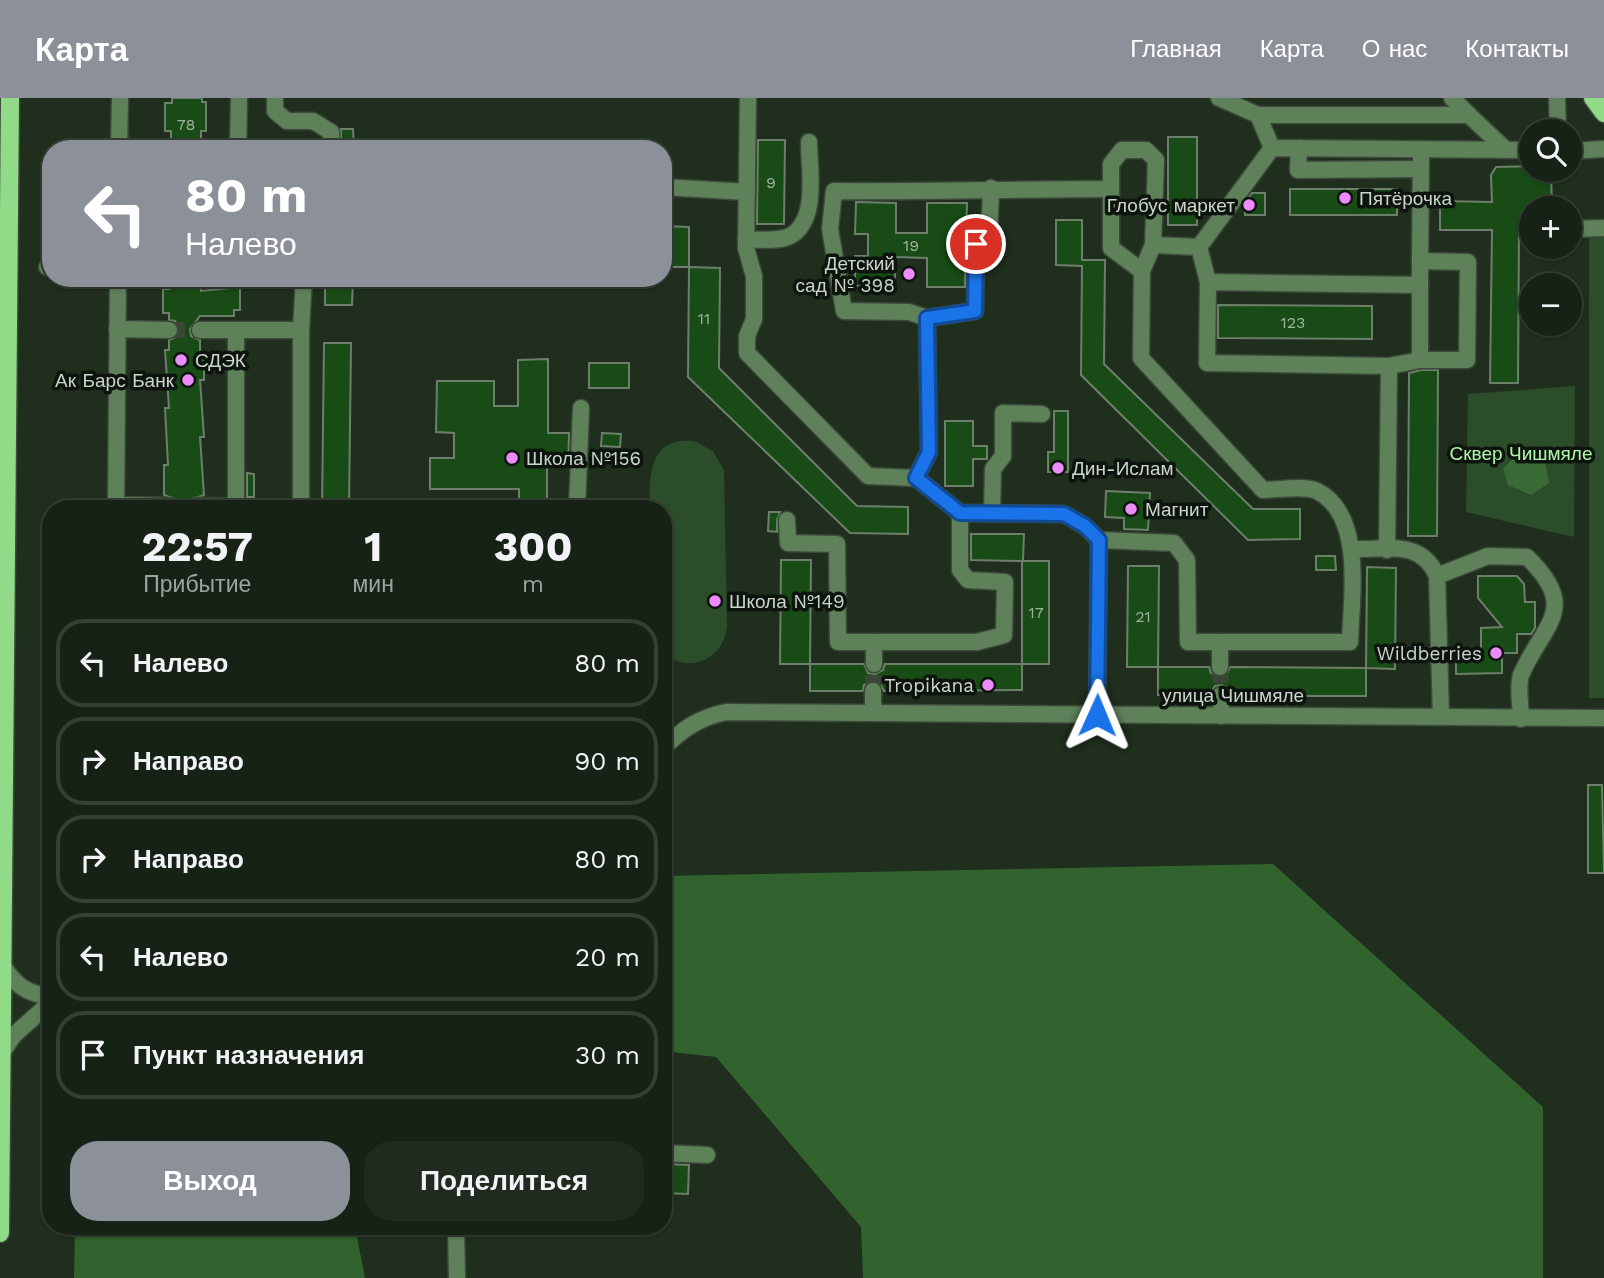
<!DOCTYPE html>
<html lang="ru">
<meta charset="utf-8">
<style>
:root{--surface:#172216;--page:#202a1f;--text:#f1f3f6;--muted:#9ea4a1;--line:#363f35;--accent:#8c9099}
body{margin:0;font-family:"Work Sans",sans-serif;background:var(--page);color:var(--text);height:100vh;display:flex;flex-direction:column;font-size:26px;white-space:nowrap}
*{box-sizing:border-box;margin:0}
p{font-size:23px;color:var(--muted)}
.icon{flex:none;width:38px;height:38px;fill:none;stroke:currentColor;stroke-width:2;stroke-linecap:round;stroke-linejoin:round}
.map{position:relative;flex:1;overflow:hidden}
.panel{position:absolute;left:42px;top:402px;width:630px;height:735px;display:flex;flex-direction:column;background:var(--surface);border-radius:28px;box-shadow:0 2px 5px #0004,0 0 0 2px var(--line)}
.panel>*{flex:none}
.banner{position:absolute;left:42px;top:42px;width:630px;height:147px;border-radius:28px;box-shadow:0 2px 5px #0004,0 0 0 2px var(--line);background:#8c9099;color:#fff;overflow:hidden}
.fabs{position:absolute;left:1519px;top:21px;display:grid;gap:14px}
.fabs a{display:grid;place-items:center;width:63px;height:63px;border-radius:50%;background:var(--surface);box-shadow:0 2px 5px #0004,0 0 0 2px var(--line);font-size:35px}
.pin{position:absolute;display:grid;place-items:center;width:60px;height:60px;color:#fff;margin:-30px;border:4px solid #fff;border-radius:50%;box-shadow:0 2px 7px #0007}
.me{position:absolute;width:77px;margin:-38px;rotate:1deg;stroke-linejoin:round;filter:drop-shadow(0 0 5px #0008)}
.turn{display:flex;align-items:center;gap:24px;height:147px;padding:0 28px;font-size:32px}
.turn .icon{width:91px;height:91px;stroke-width:2.5}
.turn b{display:block;font-size:49px;line-height:60px}
.eta{display:flex;justify-content:space-evenly;align-items:center;height:119px;text-align:center}
.eta b{font-size:42px;font-weight:700;line-height:49px}
.action{display:flex;gap:14px;margin-top:auto;padding:14px 28px}
.action a{flex:1;height:80px;border-radius:28px;background:var(--accent);color:#fff;font-size:28px;font-weight:700;line-height:80px;text-align:center}
.action a+a{background:var(--page);color:var(--text)}
ul{padding:0;list-style:none}
li{display:flex;align-items:center;gap:21px;height:88px;margin:0 14px 10px;padding:0 14px;border:4px solid var(--line);border-radius:28px}
li div{flex:1}
li b{display:block;font-size:26px}
li em{font-style:normal}
header{display:flex;align-items:center;gap:42px;box-sizing:border-box;height:98px;padding:0 35px;background:var(--accent);color:#fff}
header strong{font-size:33px}
nav{display:flex;gap:38px;margin-inline-start:auto;font-size:24px}
.map>svg:first-child{display:block}
</style>
<header>
<strong>Карта</strong>
<nav><a>Главная</a><a>Карта</a><a>О нас</a><a>Контакты</a></nav>
</header>
<div class="map">
<svg width="1604" height="1180" viewBox="0 0 1604 1180">
<rect width="100%" height="100%" fill="#1f2e1d"/>
<g fill="#2c4d29">
<rect x="1589" y="132" width="15" height="468"/>
<polygon points="1575,288 1574,439 1466,414 1468,296"/>
<path d="M694,343L713,353L724,372L727,528C724,561 690,577 663,555V411H650C649,378 648,339 694,343Z"/>
</g>
<g fill="#32632e">
<polygon points="1273,766 1543,1009 1543,1180 863,1180 861,1129 716,959 663,953 663,778"/>
<polygon points="75,1129 355,1129 365,1180 74,1180"/>
</g>
<polygon fill="#3a6b36" points="1520,355 1544,356 1549,385 1531,397 1508,387 1503,370"/>
<g fill="#194b16" stroke="#6d7f6b" stroke-width="2">
<polygon points="172,0 202,0 202,4 206,4 206,33 201,33 201,51 171,51 171,33 165,33 165,5 172,5"/>
<polygon points="341,31 353,31 354,51 341,51"/>
<rect x="1168" y="39" width="29" height="88"/>
<polygon points="758,42 785,42 784,126 757,126"/>
<polygon points="1531,68 1531,72 1551,72 1552,110 1531,110 1531,131 1519,131 1518,285 1490,285 1492,132 1440,132 1440,103 1492,104 1491,77 1496,69"/>
<rect x="1290" y="91" width="107" height="26"/>
<polygon points="1252,95 1265,95 1265,117 1245,117 1245,105"/>
<polygon points="856,104 896,105 896,135 927,135 927,105 967,105 966,137 955,137 954,159 965,159 965,189 927,189 927,160 895,159 895,189 855,188 855,158 868,158 868,136 855,136"/>
<polygon points="1056,122 1082,122 1082,162 1105,162 1104,266 1253,411 1300,411 1300,441 1248,442 1081,277 1082,168 1056,167"/>
<polygon points="663,128 689,129 689,169 663,169"/>
<polygon points="689,169 720,170 719,270 857,408 908,409 908,436 850,435 688,279"/>
<polygon points="169,180 201,180 201,193 240,189 240,212 234,212 234,218 200,218 190,231 191,238 200,242 200,254 204,254 204,282 200,282 204,339 200,339 204,397 190,402 189,411 178,411 177,402 164,397 164,367 168,367 165,310 169,310 165,252 169,252 169,242 178,238 179,232 175,223 169,222 169,215 163,215 163,191 169,191"/>
<polygon points="325,180 353,180 352,207 325,207"/>
<polygon points="1218,207 1372,208 1372,241 1218,240"/>
<polygon points="324,245 351,245 349,411 322,411"/>
<polygon points="548,261 548,335 569,335 569,338 568,364 547,364 547,411 519,411 519,391 430,391 430,360 454,360 454,335 436,334 437,283 494,283 494,308 518,308 518,262"/>
<rect x="589" y="265" width="40" height="25"/>
<polygon points="1421,272 1438,272 1437,438 1408,438 1409,275"/>
<polygon points="1054,313 1068,313 1068,374 1048,374 1048,354 1054,354"/>
<polygon points="945,323 973,323 973,348 987,348 987,361 973,361 973,388 945,388"/>
<polygon points="602,335 621,336 620,349 601,348"/>
<polygon points="247,375 254,376 254,399 247,399"/>
<polygon points="1106,393 1150,395 1148,432 1124,431 1124,420 1105,419"/>
<polygon points="769,414 780,414 777,422 777,434 768,433"/>
<polygon points="971,436 1024,436 1023,463 1049,463 1049,566 1022,566 1022,463 971,462"/>
<polygon points="1316,458 1335,458 1336,472 1316,472"/>
<polygon points="781,462 811,462 810,566 780,566"/>
<polygon points="1128,468 1159,468 1158,569 1209,569 1211,575 1219,579 1226,578 1230,569 1366,570 1366,598 1231,598 1230,591 1222,587 1215,588 1210,597 1158,597 1158,569 1127,569"/>
<polygon points="1367,469 1396,470 1395,571 1366,570"/>
<polygon points="1478,478 1517,478 1524,486 1525,504 1535,504 1535,530 1531,536 1517,536 1517,555 1502,555 1502,575 1456,576 1456,559 1461,553 1481,552 1481,530 1502,529 1478,500"/>
<polygon points="810,566 864,566 868,575 875,576 883,572 885,566 1022,566 1022,592 884,593 879,584 872,583 864,587 863,593 810,593"/>
<polygon points="1588,687 1602,687 1604,775 1588,775"/>
<polygon points="663,1066 689,1067 688,1096 663,1095"/>
</g>
<g fill="none" stroke-linecap="round" stroke-linejoin="round">
<g stroke="#394737" stroke-width="16" stroke-dasharray="16 8" stroke-linecap="butt">
<polyline points="169,232 200,232"/>
<polyline points="168,408 199,408"/>
<polyline points="1220,569 1221,597"/>
<polyline points="873,593 874,566"/>
</g>
<defs>
<g id="minor">
<polyline points="275,0 275,13 287,23 313,23 331,34 331,51"/>
<polyline points="748,0 746,150 754,178 754,221 747,238 747,255 868,378 916,380 960,415"/>
<polyline points="1219,0 1258,17 1272,50"/>
<polyline points="1452,0 1469,17"/>
<polyline points="1557,0 1558,33"/>
<polyline points="1258,17 1469,17 1506,52"/>
<polyline points="1299,50 1298,72 1420,71"/>
<polyline points="119,51 120,0"/>
<polyline points="238,51 239,0"/>
<polygon points="1122,52 1146,52 1156,62 1153,147 1142,173 1111,150 1111,66"/>
<polyline points="1570,53 1604,51"/>
<polyline points="663,89 747,94"/>
<path d="M991,90L989,142L976,146L975,213L927,220L909,214L844,213L830,131L834,93C926,94 1018,91 1111,91"/>
<polyline points="1570,131 1604,130"/>
<path d="M746,142C759,141 778,144 790,138C819,122 809,71 809,44"/>
<polyline points="1153,147 1199,149 1272,50 1531,52"/>
<polyline points="1199,149 1208,184"/>
<polyline points="1420,163 1421,61"/>
<polyline points="47,169 51,169"/>
<polyline points="1420,187 1420,163 1468,164 1467,262 1420,262"/>
<polyline points="117,231 169,232"/>
<polyline points="200,232 301,232 301,411"/>
<polyline points="301,232 304,180"/>
<polyline points="916,380 929,354 927,220"/>
<polyline points="116,407 168,408"/>
<polyline points="199,408 236,409 236,233"/>
<polyline points="116,411 118,180"/>
<polyline points="577,411 581,310"/>
<polyline points="992,416 993,371 1003,358 1003,315 1042,316"/>
<polyline points="787,422 788,445 837,446 838,544 977,544 1004,537 1005,484 968,482 960,472 960,415 1064,416 1085,428 1099,442 1097,617"/>
<path d="M1099,442L1174,445L1187,462L1188,544H1350C1351,501 1365,417 1317,393C1304,387 1277,392 1263,392L1141,260L1142,173"/>
<path d="M1353,451C1388,452 1421,441 1437,478L1441,619"/>
<polyline points="1387,452 1389,268 1207,265 1208,184 1420,187 1420,262 1389,268"/>
<path d="M1437,478L1488,458L1527,459C1581,511 1543,526 1521,577C1517,589 1521,608 1521,621"/>
<polyline points="1220,544 1220,569"/>
<polyline points="874,566 874,544"/>
<polyline points="1221,597 1221,618"/>
<polyline points="873,615 873,593"/>
<path d="M663,650C683,631 698,620 726,614L1604,620"/>
<path d="M2,866C14,886 27,897 51,898"/>
<polyline points="1,956 14,937 51,904"/>
<polyline points="663,1055 707,1057"/>
<polyline points="456,1129 457,1180"/>
</g>
<g id="major">
<polyline points="1593,0 1604,15"/>
<polyline points="0,1135 10,0"/>
</g>
</defs>
<use href="#minor" stroke="#3b4939" stroke-width="19"/>
<use href="#major" stroke="#3b4939" stroke-width="21"/>
<use href="#minor" stroke="#5e815a" stroke-width="16"/>
<use href="#major" stroke="#90da88" stroke-width="18"/>
</g>
<g fill="none" stroke-linecap="round" stroke-linejoin="round">
<defs>
<polyline id="route" points="976,146 975,213 927,220 929,354 916,380 960,415 1064,416 1085,428 1099,442 1097,617"/>
</defs>
<use href="#route" stroke="#114b97" stroke-width="18"/>
<use href="#route" stroke="#1a73e8" stroke-width="12"/>
</g>
<g fill="#ec8cfa" stroke="#0d140d" stroke-width="2.5">
<circle cx="1345" cy="100" r="7"/>
<circle cx="1249" cy="107" r="7"/>
<circle cx="909" cy="176" r="7"/>
<circle cx="181" cy="262" r="7"/>
<circle cx="188" cy="282" r="7"/>
<circle cx="512" cy="360" r="7"/>
<circle cx="1058" cy="370" r="7"/>
<circle cx="1131" cy="411" r="7"/>
<circle cx="715" cy="503" r="7"/>
<circle cx="1496" cy="555" r="7"/>
<circle cx="988" cy="587" r="7"/>
</g>
<g text-anchor="middle" dominant-baseline="central" stroke-width="7" stroke-linejoin="round" paint-order="stroke">
<g font-size="16" fill="#9eb29d">
<text x="186" y="26">78</text>
<text x="771" y="84">9</text>
<text x="911" y="147">19</text>
<text x="704" y="220">11</text>
<text x="1293" y="224">123</text>
<text x="1036" y="514">17</text>
<text x="1143" y="518">21</text>
</g>
<g font-size="19" fill="#cbd5ca" stroke="#0d140d" text-anchor="start">
<text x="1359" y="100">Пятёрочка</text>
<text x="1235" y="107" text-anchor="end">Глобус маркет</text>
<text x="895" y="165" text-anchor="end">Детский<tspan x="895" dy="22">сад № 398</tspan></text>
<text x="195" y="262">СДЭК</text>
<text x="174" y="282" text-anchor="end">Ак Барс Банк</text>
<text x="526" y="360">Школа №156</text>
<text x="1072" y="370">Дин-Ислам</text>
<text x="1145" y="411">Магнит</text>
<text x="729" y="503">Школа №149</text>
<text x="1482" y="555" text-anchor="end">Wildberries</text>
<text x="974" y="587" text-anchor="end">Tropikana</text>
</g>
<g font-size="19" fill="#aff7a8" stroke="#0d140d">
<text x="1521" y="355">Сквер Чишмяле</text>
</g>
<g font-size="19" fill="#cbd5ca" stroke="#0d140d">
<text x="1233" y="597">улица Чишмяле</text>
</g>
</g>
</svg>
<div class="fabs">
<a><svg class="icon" aria-label="search" viewBox="0 0 24 24"><circle cx="10" cy="10" r="6"/><path d="M15 15l6 6"/></svg></a>
<a>+</a>
<a>−</a>
</div>
<div class="pin" style="left:976px;top:146px;background:#d93025"><svg class="icon" aria-label="arrive" viewBox="0 0 24 24"><path d="M6 21V4h12l-3 4 3 4H6"/></svg></div>
<svg class="me" style="left:1097px;top:617px" viewBox="-20 -20 40 40"><path d="M0-17L14 15 0 8-14 15z" fill="#1a73e8" stroke="#fff" stroke-width="4"/></svg>
<div class="banner">
<div class="turn"><svg class="icon" aria-label="left" viewBox="0 0 24 24"><path d="M17 20v-9H6M10 6l-5 5 5 5"/></svg><div><b>80 m</b>Налево</div></div>
</div>
<section class="panel">
<div class="eta">
<div><b>22:57</b><p>Прибытие</p></div>
<div><b>1</b><p>мин</p></div>
<div><b>300</b><p>m</p></div>
</div>
<ul>
<li><svg class="icon" aria-label="left" viewBox="0 0 24 24"><path d="M17 20v-9H6M10 6l-5 5 5 5"/></svg><div><b>Налево</b></div><em>80 m</em></li>
<li><svg class="icon" aria-label="right" viewBox="0 0 24 24"><path d="M7 20v-9h11M14 6l5 5-5 5"/></svg><div><b>Направо</b></div><em>90 m</em></li>
<li><svg class="icon" aria-label="right" viewBox="0 0 24 24"><path d="M7 20v-9h11M14 6l5 5-5 5"/></svg><div><b>Направо</b></div><em>80 m</em></li>
<li><svg class="icon" aria-label="left" viewBox="0 0 24 24"><path d="M17 20v-9H6M10 6l-5 5 5 5"/></svg><div><b>Налево</b></div><em>20 m</em></li>
<li><svg class="icon" aria-label="arrive" viewBox="0 0 24 24"><path d="M6 21V4h12l-3 4 3 4H6"/></svg><div><b>Пункт назначения</b></div><em>30 m</em></li>
</ul>
<div class="action"><a>Выход</a><a>Поделиться</a></div>
</section>
</div>
